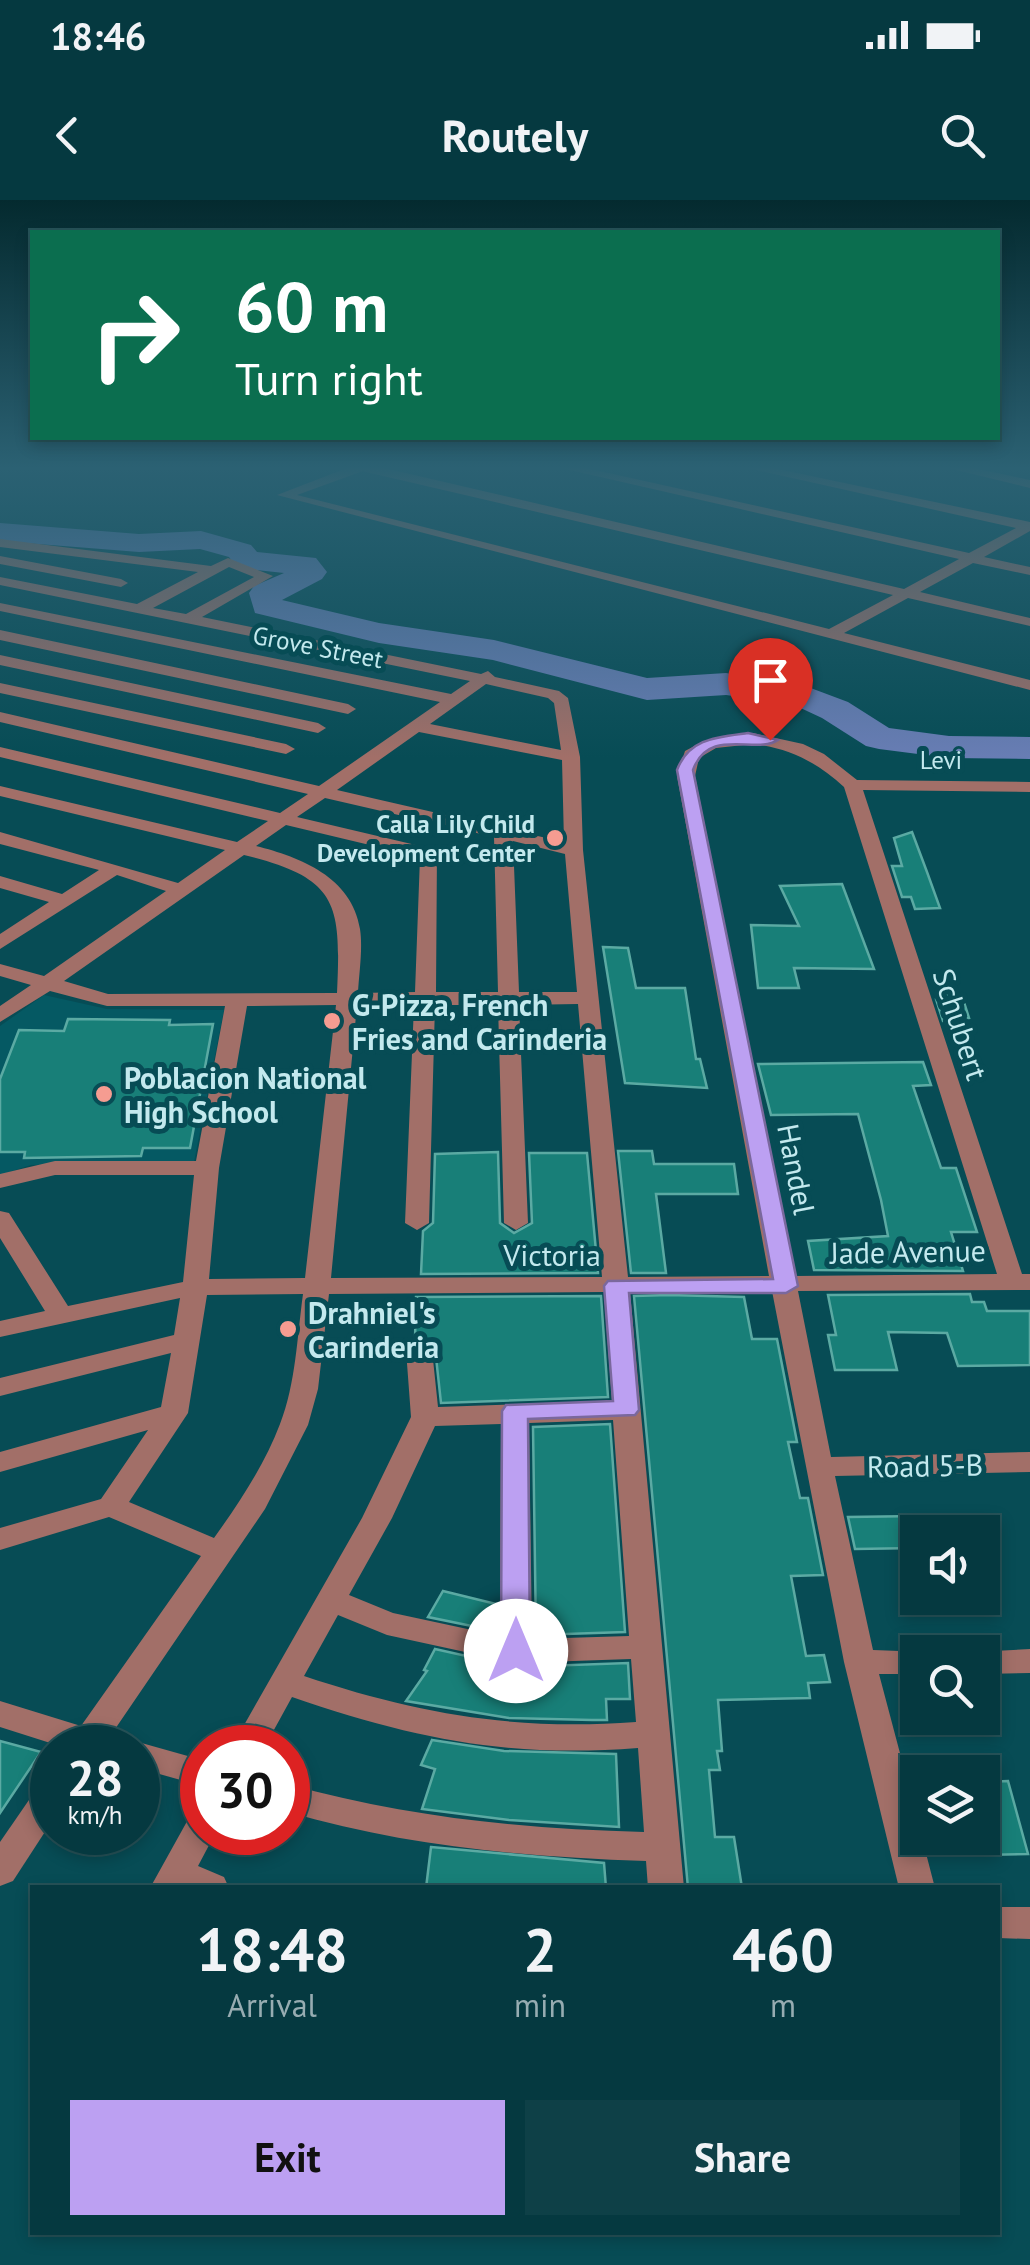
<!DOCTYPE html>
<style>
:root{--surface:#053940;--page:#0e4047;--text:#f1f3f6;--muted:#97acb1;--line:#265359;--accent:#bca0f2}
body{margin:0;font-family:"PT Sans",sans-serif;background:var(--page);color:var(--text);height:100vh;display:flex;flex-direction:column;font-size:38px;white-space:nowrap}
*{box-sizing:border-box;margin:0}
p{font-size:32px;color:var(--muted)}
.icon{flex:none;width:55px;height:55px;fill:none;stroke:currentColor;stroke-width:2;stroke-linecap:round;stroke-linejoin:round}
.map{position:relative;flex:1;overflow:hidden}
.panel{position:absolute;left:30px;top:1685px;width:970px;height:350px;display:flex;flex-direction:column;background:var(--surface);border-radius:0px;box-shadow:0 5px 15px #0003,0 0 0 2px var(--line)}
.panel>*{flex:none}
.top-card{position:absolute;left:30px;top:30px;width:970px;height:210px;border-radius:0px;box-shadow:0 5px 15px #0003,0 0 0 2px var(--line);background:#0b6e4f;color:#fff;overflow:hidden}
.buttons{position:absolute;left:900px;top:1315px;display:grid;gap:20px}
.buttons a{display:grid;place-items:center;width:100px;height:100px;border-radius:0px;background:var(--surface);box-shadow:0 5px 15px #0003,0 0 0 2px var(--line);font-size:50px}
.speed{position:absolute;left:30px;top:1525px;display:flex;gap:20px;font-size:50px;font-weight:700;text-align:center}
.speed>*{display:grid;place-content:center;width:130px;height:130px;border-radius:50%;background:var(--surface);box-shadow:0 5px 15px #0003,0 0 0 2px var(--line);line-height:1}
.speed small{font-size:25px;font-weight:400}
.speed .limit{border:15px solid #d22;background:#fff;color:#111}
.pin{position:absolute;display:grid;place-items:center;width:85px;height:85px;color:#fff;margin:-102px -42px;border-radius:50% 50% 50% 0;rotate:-45deg;box-shadow:0 0 10px #0007}
.pin .icon{rotate:45deg}
.me{position:absolute;width:110px;margin:-55px;rotate:0deg;stroke-linejoin:round;filter:drop-shadow(0 0 8px #0008)}
.turn{display:flex;align-items:center;gap:35px;height:210px;padding:0 40px;font-size:45px}
.turn .icon{width:130px;height:130px;stroke-width:2.5}
.turn b{display:block;font-size:70px;line-height:85px}
.eta{display:flex;justify-content:space-evenly;align-items:center;height:170px;text-align:center}
.eta b{font-size:60px;font-weight:700;line-height:70px}
.cta{display:flex;gap:20px;margin-top:auto;padding:20px 40px}
.cta a{flex:1;height:115px;border-radius:0px;background:var(--accent);color:#111;font-size:40px;font-weight:700;line-height:115px;text-align:center}
.cta a+a{background:var(--page);color:var(--text)}
.status{display:flex;justify-content:space-between;align-items:center;height:70px;padding:0 50px;background:var(--surface);direction:ltr}
.status svg{height:28px;fill:currentColor}
header{display:flex;justify-content:space-between;align-items:center;height:130px;padding:0 40px;background:var(--surface);font-size:45px;font-weight:700}
.map>svg:first-child{display:block}
</style>
<div class="status"><b>18:46</b><svg viewBox="0 0 49 12"><path d="M0 12V9h3v3zM5 12V6h3v6zM10 12V3h3v9zM15 12V0h3v12zM26 1h20v11H26zM47 4h2v5h-2z"/></svg></div>
<header><svg class="icon" aria-label="back" viewBox="0 0 24 24"><path d="M15 5l-7 7 7 7"/></svg>Routely<svg class="icon" aria-label="search" viewBox="0 0 24 24"><circle cx="10" cy="10" r="6"/><path d="M15 15l6 6"/></svg></header>
<div class="map">
<svg width="1030" height="2065" viewBox="0 0 1030 2065">
<rect width="100%" height="100%" fill="#074c55"/>
<polygon fill="#055963" points="44,795 107,809 224,810 194,962 31,965 0,975 0,826"/>
<g fill="none" stroke-linecap="round" stroke-linejoin="round">
<polygon fill="#687db4" fill-rule="evenodd" points="0,323 139,334 201,331 251,345 257,352 316,358 327,372 322,379 282,400 379,423 494,440 647,478 726,473 800,484 848,502 889,528 949,536 1030,537 1030,559 949,558 879,549 866,546 822,518 792,504 726,495 647,500 493,460 379,443 255,413 249,393 254,386 284,373 237,368 229,357 200,349 139,352 0,341"/>
</g>
<g fill="#187f78" stroke="#5baaa3" stroke-width="2.5">
<polygon points="912,632 927,672 940,708 915,709 911,697 902,697 892,666 902,666 894,638"/>
<polygon points="842,684 874,769 794,768 799,788 758,788 751,725 799,726 780,686"/>
<polygon points="603,747 628,748 636,788 685,788 696,859 700,859 707,888 625,883"/>
<polygon points="939,795 962,796 969,818 943,821 936,799"/>
<polygon points="68,819 170,820 169,825 213,824 190,948 143,948 141,956 24,958 25,952 0,952 0,879 19,830 64,831"/>
<polygon points="923,862 931,885 913,886 941,968 956,968 977,1032 951,1032 963,1071 814,1070 808,1041 888,1036 881,1000 858,914 771,915 758,864"/>
<polygon points="618,951 652,951 654,964 734,964 738,994 656,994 666,1073 631,1073"/>
<polygon points="498,952 500,1023 514,1033 532,1023 529,953 587,953 598,1073 421,1074 423,1031 433,1023 435,954"/>
<polygon points="970,1094 972,1102 984,1102 987,1111 1030,1111 1030,1165 958,1166 947,1133 888,1132 897,1170 835,1170 828,1135 836,1135 828,1095"/>
<polygon points="669,1095 744,1097 752,1139 777,1139 797,1242 788,1242 800,1298 808,1298 823,1375 791,1376 806,1456 824,1455 830,1482 808,1483 810,1498 718,1500 722,1551 717,1551 720,1570 709,1570 715,1637 734,1637 742,1688 688,1688 634,1096"/>
<polygon points="601,1096 608,1197 441,1203 435,1148 429,1140 415,1140 416,1097"/>
<polygon points="610,1224 625,1432 536,1435 533,1227"/>
<polygon points="918,1316 918,1348 855,1349 848,1317"/>
<polygon points="443,1391 496,1404 496,1431 428,1417"/>
<polygon points="435,1449 516,1467 628,1463 630,1499 606,1499 607,1520 592,1520 509,1518 406,1501 427,1471 424,1470"/>
<polygon points="432,1540 504,1551 616,1554 619,1627 509,1620 422,1609 435,1569 421,1565"/>
<polygon points="0,1541 41,1552 0,1613"/>
<polygon points="1008,1581 1028,1654 982,1655 982,1582"/>
<polygon points="431,1647 604,1663 606,1688 426,1688"/>
</g>
<g fill="none" stroke-linecap="round" stroke-linejoin="round">
<g fill="#a26f68" fill-rule="evenodd">
<path d="M347,268H384L904,389L959,359L561,268H586L969,353L1016,328L747,268H773L1030,322V331L984,357L1030,367V375L973,363L920,392L1030,418V426L908,398L844,433L1030,480V490L277,295ZM363,271L366,272L893,395L829,429L297,295Z"/>
<polygon points="948,268 974,268 1030,280 1030,288"/>
<path d="M0,339L211,366L228,358L273,376L202,417L481,474L488,471L495,477L559,491L568,498L580,557L583,650L628,1077L769,1076L677,576L685,551L704,541L753,533L803,544L824,554L857,580L1030,582V592L863,590L1022,1074H1030V1090L798,1091L831,1257L1030,1252V1272L835,1276L873,1450L926,1452H918V1474H879L918,1621V1638H922L935,1688H899L844,1462L772,1091L630,1092L684,1688H648L646,1661C524,1657 405,1646 288,1612V1584C405,1617 523,1629 644,1632L638,1548C509,1558 414,1539 292,1497L264,1548H231L362,1318L411,1217L406,1150L409,1144H429L432,1150L438,1207L612,1201L604,1092L329,1094L318,1189L308,1225L265,1309L111,1535L121,1539L125,1547L138,1542L202,1560V1586L138,1568V1548H66L0,1527V1501L81,1526L201,1356L109,1317L0,1350V1328L101,1299L148,1230L0,1272V1252L161,1207L171,1153L0,1196V1178L174,1135L180,1098L0,1137V1121L45,1111L0,1038V1011L9,1013L68,1106L183,1082L194,975H55L0,988V974L55,961H196L225,806H107L50,791L0,822V806L31,785L0,776V764L44,776L166,691L117,675L0,749V734L49,702L0,688V676L62,694L99,670L0,644V632L178,683L225,650L0,596V586L237,642L268,621L0,557V547L280,613L308,594L0,522V512L319,586L440,502L0,411V403L451,494L470,481L0,385V377L137,404L198,372L0,347ZM229,367L254,377L186,414L153,408ZM486,484L548,498L554,503L561,550L430,524ZM419,532L562,560L564,642L337,590ZM753,544C789,548 817,562 844,587L997,1074L795,1076L695,576L699,558L716,548ZM325,598L494,637L498,792H436L437,650L297,617ZM286,625L420,657L415,792L358,793C359,773 363,749 360,729C352,677 300,657 256,646ZM513,641L565,654L577,792H519ZM244,655C339,678 341,704 337,793L108,794L64,781ZM578,804L602,1077L331,1078L357,805H414L405,1023L417,1030L429,1023L435,805H498L504,1023L516,1030L528,1023L519,805ZM336,805L305,1078L209,1079L219,968L247,806ZM303,1094C297,1137 296,1183 280,1224C265,1264 239,1303 214,1338L129,1302L188,1213L207,1095ZM613,1220L629,1436L532,1439L529,1223ZM501,1224L500,1436L393,1413L349,1395L392,1318L435,1226ZM338,1415L387,1435L516,1463L631,1459L636,1522C516,1531 418,1514 304,1476Z"/>
<polygon points="0,356 121,379 128,383 121,387 0,364"/>
<polygon points="0,430 348,504 356,509 348,514 0,440"/>
<polygon points="0,455 318,523 326,528 318,533 0,465"/>
<polygon points="0,483 286,544 295,549 286,554 0,493"/>
<polygon points="1030,1449 1030,1473 982,1474 982,1452 974,1452"/>
<polygon points="52,1580 52,1621 13,1681 0,1686 0,1642 40,1584"/>
<polygon points="202,1612 202,1632 216,1632 198,1666 224,1677 229,1688 150,1688 190,1616"/>
<polygon points="998,1707 1030,1707 1030,1739 998,1738"/>
</g>
</g>
<linearGradient id="sky" x2="0" y2="1"><stop stop-color="#042a2f"/><stop offset="0.48" stop-color="#2b6173"/><stop offset="1" stop-color="#2b6173" stop-opacity="0"/></linearGradient>
<rect width="1030" height="558" fill="url(#sky)"/>
<path fill="#bca0f2" stroke="#7a689d" stroke-width="2.5" d="M748,533L778,540C756,555 709,526 693,570L798,1086L786,1093H629L639,1210L635,1215L528,1219L530,1451L526,1458L516,1462L505,1458L501,1451L502,1211L506,1205L613,1201L604,1086L608,1081L773,1079L677,570C689,538 718,537 748,533Z"/>
<g fill="#f59c91" stroke="#074c55" stroke-width="4">
<circle cx="555" cy="638" r="10"/>
<circle cx="332" cy="821" r="10"/>
<circle cx="104" cy="894" r="10"/>
<circle cx="288" cy="1129" r="10"/>
</g>
<g text-anchor="middle" dominant-baseline="central" stroke-width="10" stroke-linejoin="round" paint-order="stroke">
<g font-size="25" fill="#c3e9ee" stroke="#074c55">
<text transform="translate(318 447) rotate(11)">Grove Street</text>
<text x="941" y="560">Levi</text>
</g>
<g font-size="25" font-weight="bold" fill="#c3e9ee" stroke="#074c55" text-anchor="end">
<text x="535" y="624">Calla Lily Child<tspan x="535" dy="29">Development Center</tspan></text>
</g>
<g font-size="30" font-weight="bold" fill="#c3e9ee" stroke="#074c55" text-anchor="start">
<text x="352" y="804">G-Pizza, French<tspan x="352" dy="34">Fries and Carinderia</tspan></text>
<text x="124" y="877">Poblacion National<tspan x="124" dy="34">High School</tspan></text>
<text x="308" y="1112">Drahniel's<tspan x="308" dy="34">Carinderia</tspan></text>
</g>
<g font-size="30" fill="#c3e9ee" stroke="#074c55">
<text transform="translate(961 824) rotate(72)">Schubert</text>
<text transform="translate(797 969) rotate(79)">Handel</text>
<text transform="translate(908 1051) rotate(-1)">Jade Avenue</text>
<text x="552" y="1054">Victoria</text>
<text transform="translate(925 1265) rotate(-1)">Road 5-B</text>
</g>
</g>
</svg>
<div class="buttons">
<a><svg class="icon" aria-label="sound" viewBox="0 0 24 24"><path d="M4 9h4l5-4v14l-5-4H4zM17 9q2 3 0 6"/></svg></a>
<a><svg class="icon" aria-label="search" viewBox="0 0 24 24"><circle cx="10" cy="10" r="6"/><path d="M15 15l6 6"/></svg></a>
<a><svg class="icon" aria-label="layers" viewBox="0 0 24 24"><path d="M12 4l9 5-9 5-9-5zM3 14l9 5 9-5"/></svg></a>
</div>
<div class="speed"><div>28<small>km/h</small></div><div class="limit">30</div></div>
<div class="pin" style="left:770px;top:540px;background:#d93025"><svg class="icon" aria-label="arrive" viewBox="0 0 24 24"><path d="M6 21V4h12l-3 4 3 4H6"/></svg></div>
<svg class="me" style="left:516px;top:1451px" viewBox="-20 -20 40 40"><circle r="19" fill="#fff"/><path d="M0-13L10 11 0 6-10 11z" fill="#bca0f2"/></svg>
<div class="top-card">
<div class="turn"><svg class="icon" aria-label="right" viewBox="0 0 24 24"><path d="M7 20v-9h11M14 6l5 5-5 5"/></svg><div><b>60 m</b>Turn right</div></div>
</div>
<section class="panel">
<div class="eta">
<div><b>18:48</b><p>Arrival</p></div>
<div><b>2</b><p>min</p></div>
<div><b>460</b><p>m</p></div>
</div>
<div class="cta"><a>Exit</a><a>Share</a></div>
</section>
</div>
